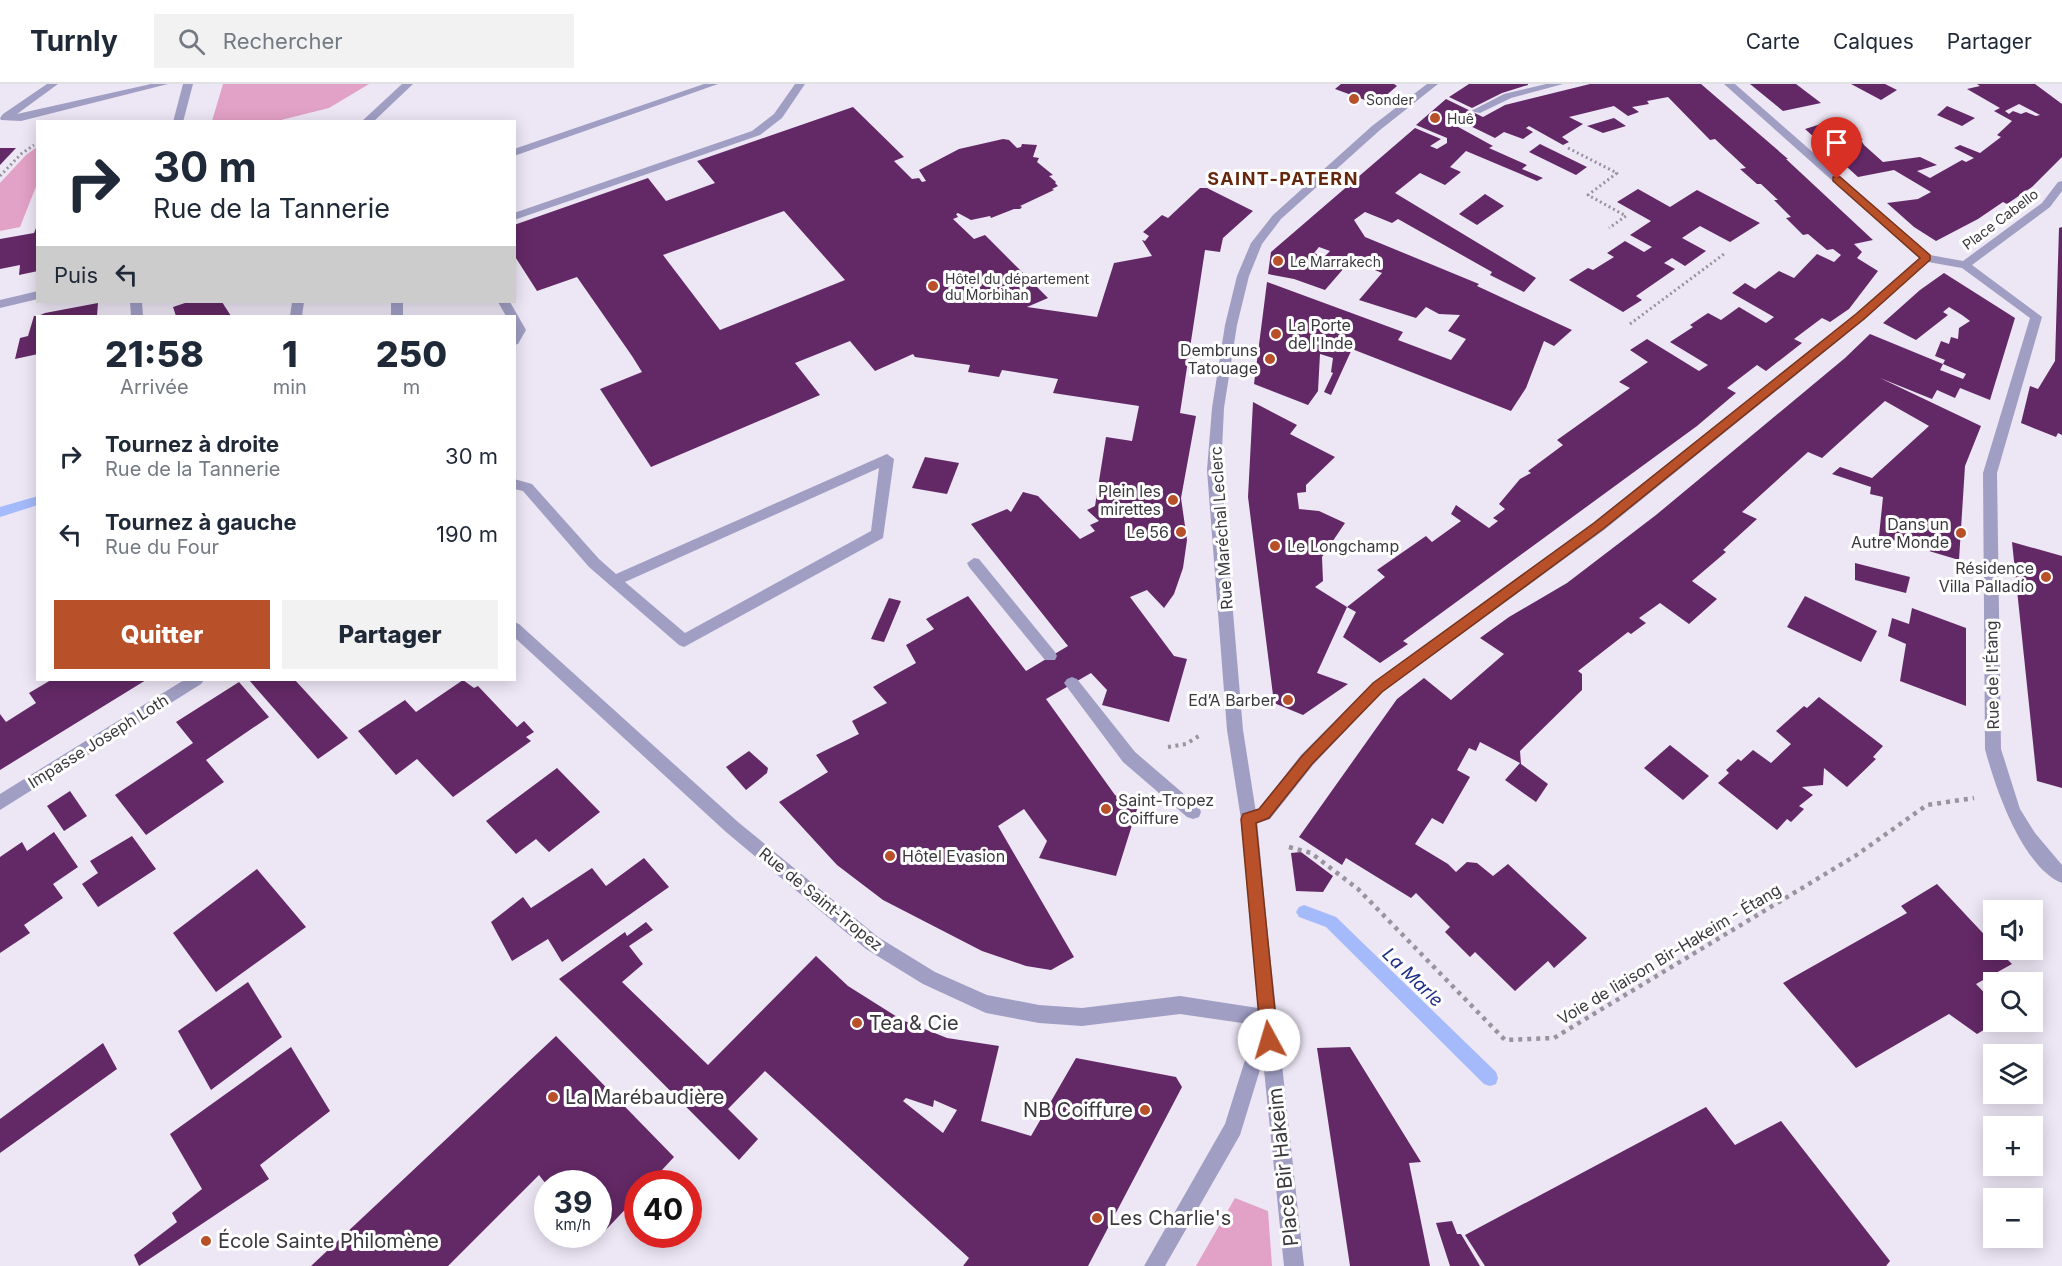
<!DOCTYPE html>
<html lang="fr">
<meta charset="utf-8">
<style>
:root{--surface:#fff;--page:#f2f2f3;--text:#1f2937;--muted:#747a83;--line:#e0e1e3;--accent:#b8502a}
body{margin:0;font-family:Inter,sans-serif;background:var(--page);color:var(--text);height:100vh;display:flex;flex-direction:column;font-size:22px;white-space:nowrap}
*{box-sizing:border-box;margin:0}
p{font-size:20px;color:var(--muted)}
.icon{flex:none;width:33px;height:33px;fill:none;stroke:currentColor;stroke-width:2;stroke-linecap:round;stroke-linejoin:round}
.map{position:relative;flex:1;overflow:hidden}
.panel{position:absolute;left:36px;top:231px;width:480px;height:366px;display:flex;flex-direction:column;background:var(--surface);border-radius:0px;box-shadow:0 3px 15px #0003}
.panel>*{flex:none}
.hud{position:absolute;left:36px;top:36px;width:480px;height:183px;border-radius:0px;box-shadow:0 3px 15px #0003;background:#fff;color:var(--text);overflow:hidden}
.controls{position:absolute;left:1983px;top:816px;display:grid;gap:12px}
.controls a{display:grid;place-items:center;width:60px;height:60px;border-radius:0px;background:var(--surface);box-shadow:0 3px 15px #0003;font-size:30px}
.speed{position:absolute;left:534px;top:1086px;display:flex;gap:12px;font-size:30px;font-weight:700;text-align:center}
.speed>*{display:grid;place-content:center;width:78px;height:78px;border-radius:50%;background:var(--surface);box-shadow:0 3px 15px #0003;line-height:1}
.speed small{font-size:15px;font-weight:400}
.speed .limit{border:9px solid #d22;background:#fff;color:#111}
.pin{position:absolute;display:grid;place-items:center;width:51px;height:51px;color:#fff;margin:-62px -26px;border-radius:50% 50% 50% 0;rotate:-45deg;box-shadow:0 0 6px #0007}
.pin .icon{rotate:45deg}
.me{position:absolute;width:66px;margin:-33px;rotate:354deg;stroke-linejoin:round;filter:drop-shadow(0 0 4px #0008)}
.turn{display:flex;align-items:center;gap:21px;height:126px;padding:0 18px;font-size:27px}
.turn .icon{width:78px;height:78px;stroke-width:2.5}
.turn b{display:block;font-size:42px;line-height:51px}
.then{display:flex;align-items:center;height:57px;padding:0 18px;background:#0003;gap:12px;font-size:22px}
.eta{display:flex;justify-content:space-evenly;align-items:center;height:102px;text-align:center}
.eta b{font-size:36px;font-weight:800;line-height:42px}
.primary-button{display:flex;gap:12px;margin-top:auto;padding:12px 18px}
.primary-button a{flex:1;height:69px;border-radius:0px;background:var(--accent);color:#fff;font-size:24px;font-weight:800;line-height:69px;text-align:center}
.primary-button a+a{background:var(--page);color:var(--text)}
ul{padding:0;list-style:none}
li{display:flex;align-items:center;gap:18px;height:78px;padding:0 18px}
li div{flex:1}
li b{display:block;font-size:22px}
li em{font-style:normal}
header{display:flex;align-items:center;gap:36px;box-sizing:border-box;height:84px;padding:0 30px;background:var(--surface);border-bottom:2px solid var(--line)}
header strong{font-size:28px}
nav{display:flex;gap:33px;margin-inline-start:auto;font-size:21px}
.search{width:420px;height:54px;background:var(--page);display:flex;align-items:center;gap:15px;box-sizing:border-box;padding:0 21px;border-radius:0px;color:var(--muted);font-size:22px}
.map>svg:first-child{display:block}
</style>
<header>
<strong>Turnly</strong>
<div class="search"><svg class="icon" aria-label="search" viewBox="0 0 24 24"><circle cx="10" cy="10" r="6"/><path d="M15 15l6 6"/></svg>Rechercher</div>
<nav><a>Carte</a><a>Calques</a><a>Partager</a></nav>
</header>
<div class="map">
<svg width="2062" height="1182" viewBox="0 0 2062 1182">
<rect width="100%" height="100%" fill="#ede6f5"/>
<g fill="#e2a1c6">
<polygon points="223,0 369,0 329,24 277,37 212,37"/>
<polygon points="37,63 37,100 20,143 0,147 0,99 26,71"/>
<polygon points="1235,1114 1268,1127 1272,1182 1196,1182"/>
</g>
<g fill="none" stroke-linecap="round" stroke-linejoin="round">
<g fill="#a4bafb" fill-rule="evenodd">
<polygon points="38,412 38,421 0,433 0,423"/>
<polygon points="1304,821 1336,833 1496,988 1498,994 1496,1000 1490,1002 1484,1000 1326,843 1299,833 1296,828 1299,823"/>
</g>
</g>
<g fill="#632966" fill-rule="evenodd">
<polygon points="1341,0 1394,0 1397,2 1376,20 1335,5"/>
<polygon points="1469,0 1528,0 1528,1 1502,9 1472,24 1449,13"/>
<path d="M1590,0H1701L1788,75H1786L1873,156L1854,160L1862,168L1857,174L1878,187L1849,225L1830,238L1822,234L1794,255L1802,259L1766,287L1757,281L1727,304L1736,309L1697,342L1403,557L1408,560L1380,579L1343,553L1356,528L1347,523L1317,589L1348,600L1303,631L1274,619L1248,413L1253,318L1297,341L1290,350L1335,373L1306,401V408L1297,409L1299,425L1319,427L1345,439L1322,473L1323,497L1315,503L1347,523L1385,493L1377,486L1426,452L1432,458L1461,437L1451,430L1456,421L1489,444L1498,437L1493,434L1505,425L1499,420L1520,395L1531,389L1528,387L1563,361L1557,356L1630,304L1619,298L1648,278L1630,266L1647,255L1699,287L1708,281L1670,258L1693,243L1690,241L1708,229L1721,236L1739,223L1766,239L1774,233L1732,209L1745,199L1755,205L1779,187L1794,194L1817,170L1834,178L1841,171L1833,165L1827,166L1808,150L1803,151L1786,134L1791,133L1774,116H1778L1761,100H1757L1740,85L1746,84L1715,55L1710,56L1668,13L1647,17L1649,20L1632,23L1639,28L1628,32L1614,22L1569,33L1583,40L1562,53L1569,58L1563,61L1529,42L1526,44L1533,48L1523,55L1504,48L1495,54L1456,35L1451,39L1493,62L1489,64L1527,81L1522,85L1543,94L1537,97L1466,67L1450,83L1461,88L1445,101L1420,89L1395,109L1536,194L1524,208L1490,191L1492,188L1398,135L1392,139L1365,128L1354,136L1365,153L1479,200L1477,202L1572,246L1554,262L1544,257L1526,304L1511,327L1352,265L1331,311L1324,308L1333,289L1331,288L1333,274L1320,270L1318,307L1308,321L1254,300L1267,198L1403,248L1398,256L1451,276L1466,255L1448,247L1460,231L1439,230L1426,223L1416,234L1359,216L1382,189L1351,176L1325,206L1294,195L1268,190L1271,168L1415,44L1441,55L1430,62L1437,65L1447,59V54L1416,41L1446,15L1483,33L1505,21ZM1319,163L1330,167L1324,173L1314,169Z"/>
<polygon points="1750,0 1796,0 1821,19 1783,27"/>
<polygon points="1851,0 1885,0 1897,6 1881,16"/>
<path d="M1977,0H2035L2062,20V73L2032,103L2007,120L2003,118L1978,135L1936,157L1914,143L1887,119L1918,115L1931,108L1894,86L1858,93L1805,45L1837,35L1863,56H1861L1864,61L1883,78L1920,73L1937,81L1917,87L1930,94L1962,76L1966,78L1974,74L1954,64L1960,61L1980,69L2001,53L1997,51L2012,37L1994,27L2000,24L1967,5L1980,2ZM2019,20L2040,31L2036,32L2026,28L2021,30L2013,27L2009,30L2005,27Z"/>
<polygon points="1947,22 1975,34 1962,42 1937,31"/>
<path d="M853,23L904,73L894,77L912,95L919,94L922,98L926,97L919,86L959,65L1003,55L1009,56L1017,64L1021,63L1022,60L1037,61L1033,73L1039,74L1037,78L1053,91L1049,92L1056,98L1055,99L1058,102L1052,105L1054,106L1020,122L1022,123L1020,125H1014L991,134L990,132L971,136L958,129L956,130L958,133L953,135L974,155L985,151L1048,214L1027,223L1097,233L1114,179L1152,172L1142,156L1145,157L1149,152L1143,148L1162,131L1168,134L1200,104H1207L1253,127L1223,154L1220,168L1205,166L1180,329L1196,332L1181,414L1187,456L1183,484L1174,510L1164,524L1147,506L1130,513L1174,572L1187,575L1169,638L1102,621L1107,606L1091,589L1046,615L1115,711L1138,722L1116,792L1039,774L1047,757L1024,725L998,742L1074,873L1051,886L1026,882L982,867L883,816L837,781L779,718L828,688L816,671L859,650L852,637L887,619L873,603L916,579L906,561L934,545L926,535L968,512L1026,587L1068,562L971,440L1007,425L1011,428L1023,408L1038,412L1080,455L1095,447L1090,441L1099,437L1087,426L1095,422L1106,353L1132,357L1139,322L1053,309L1058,295L1002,286L999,293L968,288L970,281L915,273L913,270L875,287L850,257L795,279L820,311L651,383L600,305L642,288L632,272L577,193L537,207L514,171V141L648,94L666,117L715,99L697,77ZM784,127L845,196L720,246L663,171Z"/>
<polygon points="1614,34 1626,42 1603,49 1587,42"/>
<polygon points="1540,60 1587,83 1576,91 1529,68"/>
<polygon points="0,64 16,64 0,81"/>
<polygon points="1638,105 1670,123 1697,106 1760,139 1730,158 1700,142 1682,154 1706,167 1685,182 1672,174 1664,179 1675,185 1636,212 1642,216 1623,228 1569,196 1588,184 1593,186 1614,173 1607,169 1625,157 1644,168 1652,163 1630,151 1651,137 1617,118"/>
<polygon points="1485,110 1504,122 1477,141 1459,130"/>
<polygon points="38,139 38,187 19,191 20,181 0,185 0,155 34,149"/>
<polygon points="2062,143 2062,351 2058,349 2056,353 2021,339 2030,302 2038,305 2055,277 2059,144"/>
<path d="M1944,189L2015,234L1990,316L1960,304L1955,314L1937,306L1932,315L1880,294L1981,342L1965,382L1959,476L1879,452L1883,413L1870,410L1871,403L1832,390L1840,383L1872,394L1929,342L1885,317L1822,374L1808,368L1742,428L1757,435L1723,466L1726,468L1692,497L1717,515L1689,540L1660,519L1639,534L1646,539L1631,550L1628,548L1578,587L1582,590V606L1520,667L1521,680L1548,700L1536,718L1505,696L1520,679L1480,658L1476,667L1469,664L1457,686L1470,693L1443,740L1432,734L1415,760L1448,780L1456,788L1467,778L1477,779L1493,792L1508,780L1587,854L1554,884L1548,877L1515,907L1475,868L1470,873L1445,848L1450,843L1416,809L1411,814L1346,774L1342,781L1299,753L1397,615L1424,594L1451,616L1504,570L1480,554L1509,533L1567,499L1656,431L1845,274L1870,250L1943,280L1945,276L1935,272L1941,257L1949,260L1951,253L1958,255L1959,244L1970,237L1962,231L1949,223L1943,228L1948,231L1916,256L1883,239L1920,206ZM1943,280L1966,290L1963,295L1940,286Z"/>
<polygon points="188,218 222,218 231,232 176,232 173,223"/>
<polygon points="98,219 97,232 38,232 45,229"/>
<polygon points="34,232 38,232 38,270 15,275 20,254 28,252"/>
<polygon points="925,373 959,379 947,410 912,404"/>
<polygon points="2012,458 2062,472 2062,704 2037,697"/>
<polygon points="1855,479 1910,493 1906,509 1855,496"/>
<polygon points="1805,512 1877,547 1861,578 1787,543"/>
<polygon points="889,514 901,517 884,558 871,555"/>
<polygon points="1912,524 1966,544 1966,622 1900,597 1906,560 1888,552 1892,534 1909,540"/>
<polygon points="51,596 146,596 0,686 0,630 6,638 36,619 29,609"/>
<polygon points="249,596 295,596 348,654 318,675"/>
<polygon points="463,596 474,604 478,602 517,643 524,637 534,648 526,653 531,657 453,713 417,675 396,691 358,647 405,616 416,628"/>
<polygon points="239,598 269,633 206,676 224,698 146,751 115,711 193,659 176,638"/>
<polygon points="1819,613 1883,662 1873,673 1876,675 1847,703 1824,684 1823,701 1802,703 1813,711 1799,722 1804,725 1791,738 1787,735 1777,746 1718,699 1729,689 1726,686 1738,675 1741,677 1753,666 1771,679 1791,660 1776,647 1804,622 1807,624"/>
<polygon points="1670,661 1709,692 1683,716 1644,684"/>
<polygon points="749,667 768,684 767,689 746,706 726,683"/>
<polygon points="557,684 600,728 549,768 536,755 516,770 486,737"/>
<polygon points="70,707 87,732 64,747 47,722"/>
<polygon points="54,748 78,783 53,800 63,814 24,841 30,849 0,869 0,773 22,758 27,767"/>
<polygon points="132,752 156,785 98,823 82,800 98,789 90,777"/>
<polygon points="1301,768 1333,792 1323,808 1296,807 1291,769"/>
<polygon points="644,774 669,803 562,878 548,855 512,877 491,838 523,813 531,824 592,784 606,802"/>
<polygon points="257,785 306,843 216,908 173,849"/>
<polygon points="1937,800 1994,861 1994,866 1998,866 2012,880 1976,900 1994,919 1994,938 1997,938 1977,950 1949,930 1856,984 1783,899 1907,829 1901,822"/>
<path d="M646,838L653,846L629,862L643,880L622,898L708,981L816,872L848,902L902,936L947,954L999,962L981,1037L1031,1052L1076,974L1176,993L1182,1003L1088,1182H963L969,1174L765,987L728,1025L758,1055L739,1076L559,895L625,848L627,852ZM906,1014L933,1023L934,1016L957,1026L943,1049L903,1017Z"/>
<polygon points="248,898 282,953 211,1006 178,947"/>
<polygon points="556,952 674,1073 649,1100 638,1100 638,1112 598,1154 594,1150 598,1150 598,1100 546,1100 539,1091 448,1182 311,1182"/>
<polygon points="103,959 117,985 0,1069 0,1035"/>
<polygon points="291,963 330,1027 260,1081 269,1095 139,1182 134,1171 177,1138 172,1129 202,1105 170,1050"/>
<polygon points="1350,963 1421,1078 1409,1079 1430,1182 1350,1182 1317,964"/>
<polygon points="1706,1023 1735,1061 1781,1037 1890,1177 1886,1182 1485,1182 1465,1151"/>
<polygon points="1452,1137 1457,1150 1461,1150 1480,1182 1450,1182 1436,1139"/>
</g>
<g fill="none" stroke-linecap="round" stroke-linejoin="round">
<g stroke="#99939e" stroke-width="3" stroke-dasharray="2 3" stroke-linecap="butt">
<polyline points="1568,64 1617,89 1588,111 1626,132 1609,144"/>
<polyline points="0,92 21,70 34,61"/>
<polyline points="1630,240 1724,170"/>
</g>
<polyline stroke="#99939e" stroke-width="4" stroke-dasharray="3 4.5" stroke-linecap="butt" points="1168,663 1186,660 1202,650"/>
<polyline stroke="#99939e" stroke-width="4.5" stroke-dasharray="4 5" stroke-linecap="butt" points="1289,763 1311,769 1358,805 1505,956 1554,954 1855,772 1927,721 1974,714"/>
<g fill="#a09ec3" fill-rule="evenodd">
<polygon points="47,0 58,0 17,30 151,0 168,0 21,37 1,36 0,34 3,30"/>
<polygon points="402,0 413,0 373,38 361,38"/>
<polygon points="704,0 718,0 514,72 514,65"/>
<polygon points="795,0 805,0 782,34 760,51 514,136 514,129 752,47 774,30"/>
<polygon points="1546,0 1563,0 1511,14 1480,29 1471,27 1504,10"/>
<polygon points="292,218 304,218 302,232 290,232"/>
<rect x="391" y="218" width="12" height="14"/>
<polygon points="498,218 510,218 526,246 518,260 514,261 514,232 506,232"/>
<path d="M887,370L894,375L883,454L684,563L679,561L589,483L523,407L514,405V395L532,400L599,475L616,490ZM879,384L871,447L685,549L625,498Z"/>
<polygon points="974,474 979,475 1055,568 1057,572 1055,576 1045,576 969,483 967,479"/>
<polygon points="1072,593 1077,595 1135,668 1199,723 1201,728 1199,733 1193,735 1187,733 1123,678 1067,603 1064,599 1067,595"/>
</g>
<g fill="#a09ec3" fill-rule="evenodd">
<path d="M1724,0H1735L1930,171L1963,177L2042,119L2058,98L2062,97V107L2050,123L1972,181L2042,233L1997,389L2001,665L2020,725L2035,749L2062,781V799C2022,783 1995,703 1985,665L1983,389L2030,234L1962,184L1928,178L1864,236L1604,446L1382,608L1313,681L1270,735L1249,742L1243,740L1241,735L1243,730L1259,725L1301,671L1372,600L1594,438L1856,230L1919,174Z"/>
<polygon points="38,207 38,215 0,224 0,216"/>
<polygon points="184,596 204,596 201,600 0,726 0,710"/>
</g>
<g fill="#a09ec3" fill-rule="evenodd">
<polygon points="183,0 193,0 183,38 173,38"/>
<polygon points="1427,0 1438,0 1380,46 1281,135 1262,160 1249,192 1237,241 1224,324 1221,386 1243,646 1257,735 1267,843 1304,1182 1284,1182 1263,976 1240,1051 1165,1182 1144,1182 1225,1040 1256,941 1180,930 1082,942 1039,939 986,929 923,900 866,865 726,748 514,553 514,538 519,540 738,738 878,853 935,888 987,911 1039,921 1082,924 1180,912 1258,924 1241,735 1227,646 1207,386 1212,324 1225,241 1237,192 1251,159 1273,131 1372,42"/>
<polygon points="130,218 142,218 143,232 131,232"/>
</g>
</g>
<polygon fill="#b8502a" stroke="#78341b" stroke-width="1.5" points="1833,93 1840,93 1930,171 1930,176 1864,235 1603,445 1382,608 1312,680 1269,734 1256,739 1278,956 1275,962 1269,964 1263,962 1261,956 1241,735 1243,730 1259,725 1302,672 1373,599 1594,439 1856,230 1920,174 1833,97"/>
<g fill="#b8502a" stroke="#fff" stroke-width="2">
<circle cx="1354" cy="15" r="6"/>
<circle cx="1435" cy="34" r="6"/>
<circle cx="1278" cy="177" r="6"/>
<circle cx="933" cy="202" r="6"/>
<circle cx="1276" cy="250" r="6"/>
<circle cx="1270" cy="275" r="6"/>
<circle cx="1173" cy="416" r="6"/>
<circle cx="1181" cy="448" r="6"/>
<circle cx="1961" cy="449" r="6"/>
<circle cx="1275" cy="462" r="6"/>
<circle cx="2046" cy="493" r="6"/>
<circle cx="1288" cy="616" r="6"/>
<circle cx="1106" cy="725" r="6"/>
<circle cx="890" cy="772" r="6"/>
<circle cx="857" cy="939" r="6"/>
<circle cx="553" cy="1013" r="6"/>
<circle cx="1145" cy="1026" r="6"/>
<circle cx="1097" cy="1134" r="6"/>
<circle cx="206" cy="1157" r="6"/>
</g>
<g text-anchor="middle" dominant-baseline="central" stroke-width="6" stroke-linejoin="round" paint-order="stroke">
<g font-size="14" fill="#3b383e" stroke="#fff" text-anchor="start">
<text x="1366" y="15">Sonder</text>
<text x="1447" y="34">Huê</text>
<text x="1290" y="177">Le Marrakech</text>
<text x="945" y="194">Hôtel du département<tspan x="945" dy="16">du Morbihan</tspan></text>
</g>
<g font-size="14" fill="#3b383e" stroke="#fff">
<text transform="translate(2000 135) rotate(-37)">Place Cabello</text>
</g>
<g font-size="16" fill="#3b383e" stroke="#fff" text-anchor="end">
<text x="1288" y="241" text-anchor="start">La Porte<tspan x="1288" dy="18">de l'Inde</tspan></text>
<text x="1258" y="266">Dembruns<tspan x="1258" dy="18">Tatouage</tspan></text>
<text x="1161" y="407">Plein les<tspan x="1161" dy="18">mirettes</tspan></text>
<text x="1949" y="440">Dans un<tspan x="1949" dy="18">Autre Monde</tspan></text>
<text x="1169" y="448">Le 56</text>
<text x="1287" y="462" text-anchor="start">Le Longchamp</text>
<text x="2034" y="484">Résidence<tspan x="2034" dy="18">Villa Palladio</tspan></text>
<text x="1276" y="616">Ed’A Barber</text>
<text x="1118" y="716" text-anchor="start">Saint-Tropez<tspan x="1118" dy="18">Coiffure</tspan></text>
<text x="902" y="772" text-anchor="start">Hôtel Evasion</text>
</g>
<g font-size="16" fill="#3b383e" stroke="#fff">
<text transform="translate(1221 444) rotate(-94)">Rue Maréchal Leclerc</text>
<text transform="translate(1992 591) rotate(-91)">Rue de l'Étang</text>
<text transform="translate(98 657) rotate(-32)">Impasse Joseph Loth</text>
<text transform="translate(821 815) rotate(39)">Rue de Saint-Tropez</text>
<text transform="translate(1669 870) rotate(-31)">Voie de liaison Bir-Hakeim - Étang</text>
</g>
<g font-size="18" font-weight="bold" letter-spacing="1.5" fill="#66260c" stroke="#fff">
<text x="1283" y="94">SAINT-PATERN</text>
</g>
<g font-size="18" font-style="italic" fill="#1f2f88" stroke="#fff">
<text transform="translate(1413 893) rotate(44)">La Marle</text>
</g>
<g font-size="20" fill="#3b383e" stroke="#fff" text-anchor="start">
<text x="869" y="939">Tea &amp; Cie</text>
<text x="565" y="1013">La Marébaudière</text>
<text x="1133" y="1026" text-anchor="end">NB Coiffure</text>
<text x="1109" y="1134">Les Charlie's</text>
<text x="218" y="1157">École Sainte Philomène</text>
</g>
<g font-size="20" fill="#3b383e" stroke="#fff">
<text transform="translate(1283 1083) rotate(-96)">Place Bir Hakeim</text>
</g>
</g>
</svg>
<div class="controls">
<a><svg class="icon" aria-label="sound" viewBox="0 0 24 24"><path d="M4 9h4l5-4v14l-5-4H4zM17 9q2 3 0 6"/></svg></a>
<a><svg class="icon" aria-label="search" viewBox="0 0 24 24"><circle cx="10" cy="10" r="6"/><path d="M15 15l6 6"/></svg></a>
<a><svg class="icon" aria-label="layers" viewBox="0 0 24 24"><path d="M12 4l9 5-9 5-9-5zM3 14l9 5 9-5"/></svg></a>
<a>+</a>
<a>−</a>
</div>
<div class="speed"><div>39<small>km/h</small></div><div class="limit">40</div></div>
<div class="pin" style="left:1837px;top:95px;background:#d93025"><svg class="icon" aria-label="arrive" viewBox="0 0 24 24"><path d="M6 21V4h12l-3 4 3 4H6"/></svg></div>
<svg class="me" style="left:1269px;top:956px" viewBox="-20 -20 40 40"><circle r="19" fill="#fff"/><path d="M0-13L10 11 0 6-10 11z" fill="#b8502a"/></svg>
<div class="hud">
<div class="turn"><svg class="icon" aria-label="right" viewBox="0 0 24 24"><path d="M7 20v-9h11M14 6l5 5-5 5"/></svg><div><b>30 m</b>Rue de la Tannerie</div></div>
<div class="then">Puis<svg class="icon" aria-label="left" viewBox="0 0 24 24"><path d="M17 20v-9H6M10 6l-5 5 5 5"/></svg></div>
</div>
<section class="panel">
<div class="eta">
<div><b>21:58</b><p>Arrivée</p></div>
<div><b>1</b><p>min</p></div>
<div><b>250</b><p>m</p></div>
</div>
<ul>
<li><svg class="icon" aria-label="right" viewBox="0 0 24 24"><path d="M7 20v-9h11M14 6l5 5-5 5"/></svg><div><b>Tournez à droite</b><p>Rue de la Tannerie</p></div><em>30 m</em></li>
<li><svg class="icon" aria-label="left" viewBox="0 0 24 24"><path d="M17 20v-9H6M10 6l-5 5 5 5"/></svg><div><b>Tournez à gauche</b><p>Rue du Four</p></div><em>190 m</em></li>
</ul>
<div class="primary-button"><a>Quitter</a><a>Partager</a></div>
</section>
</div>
